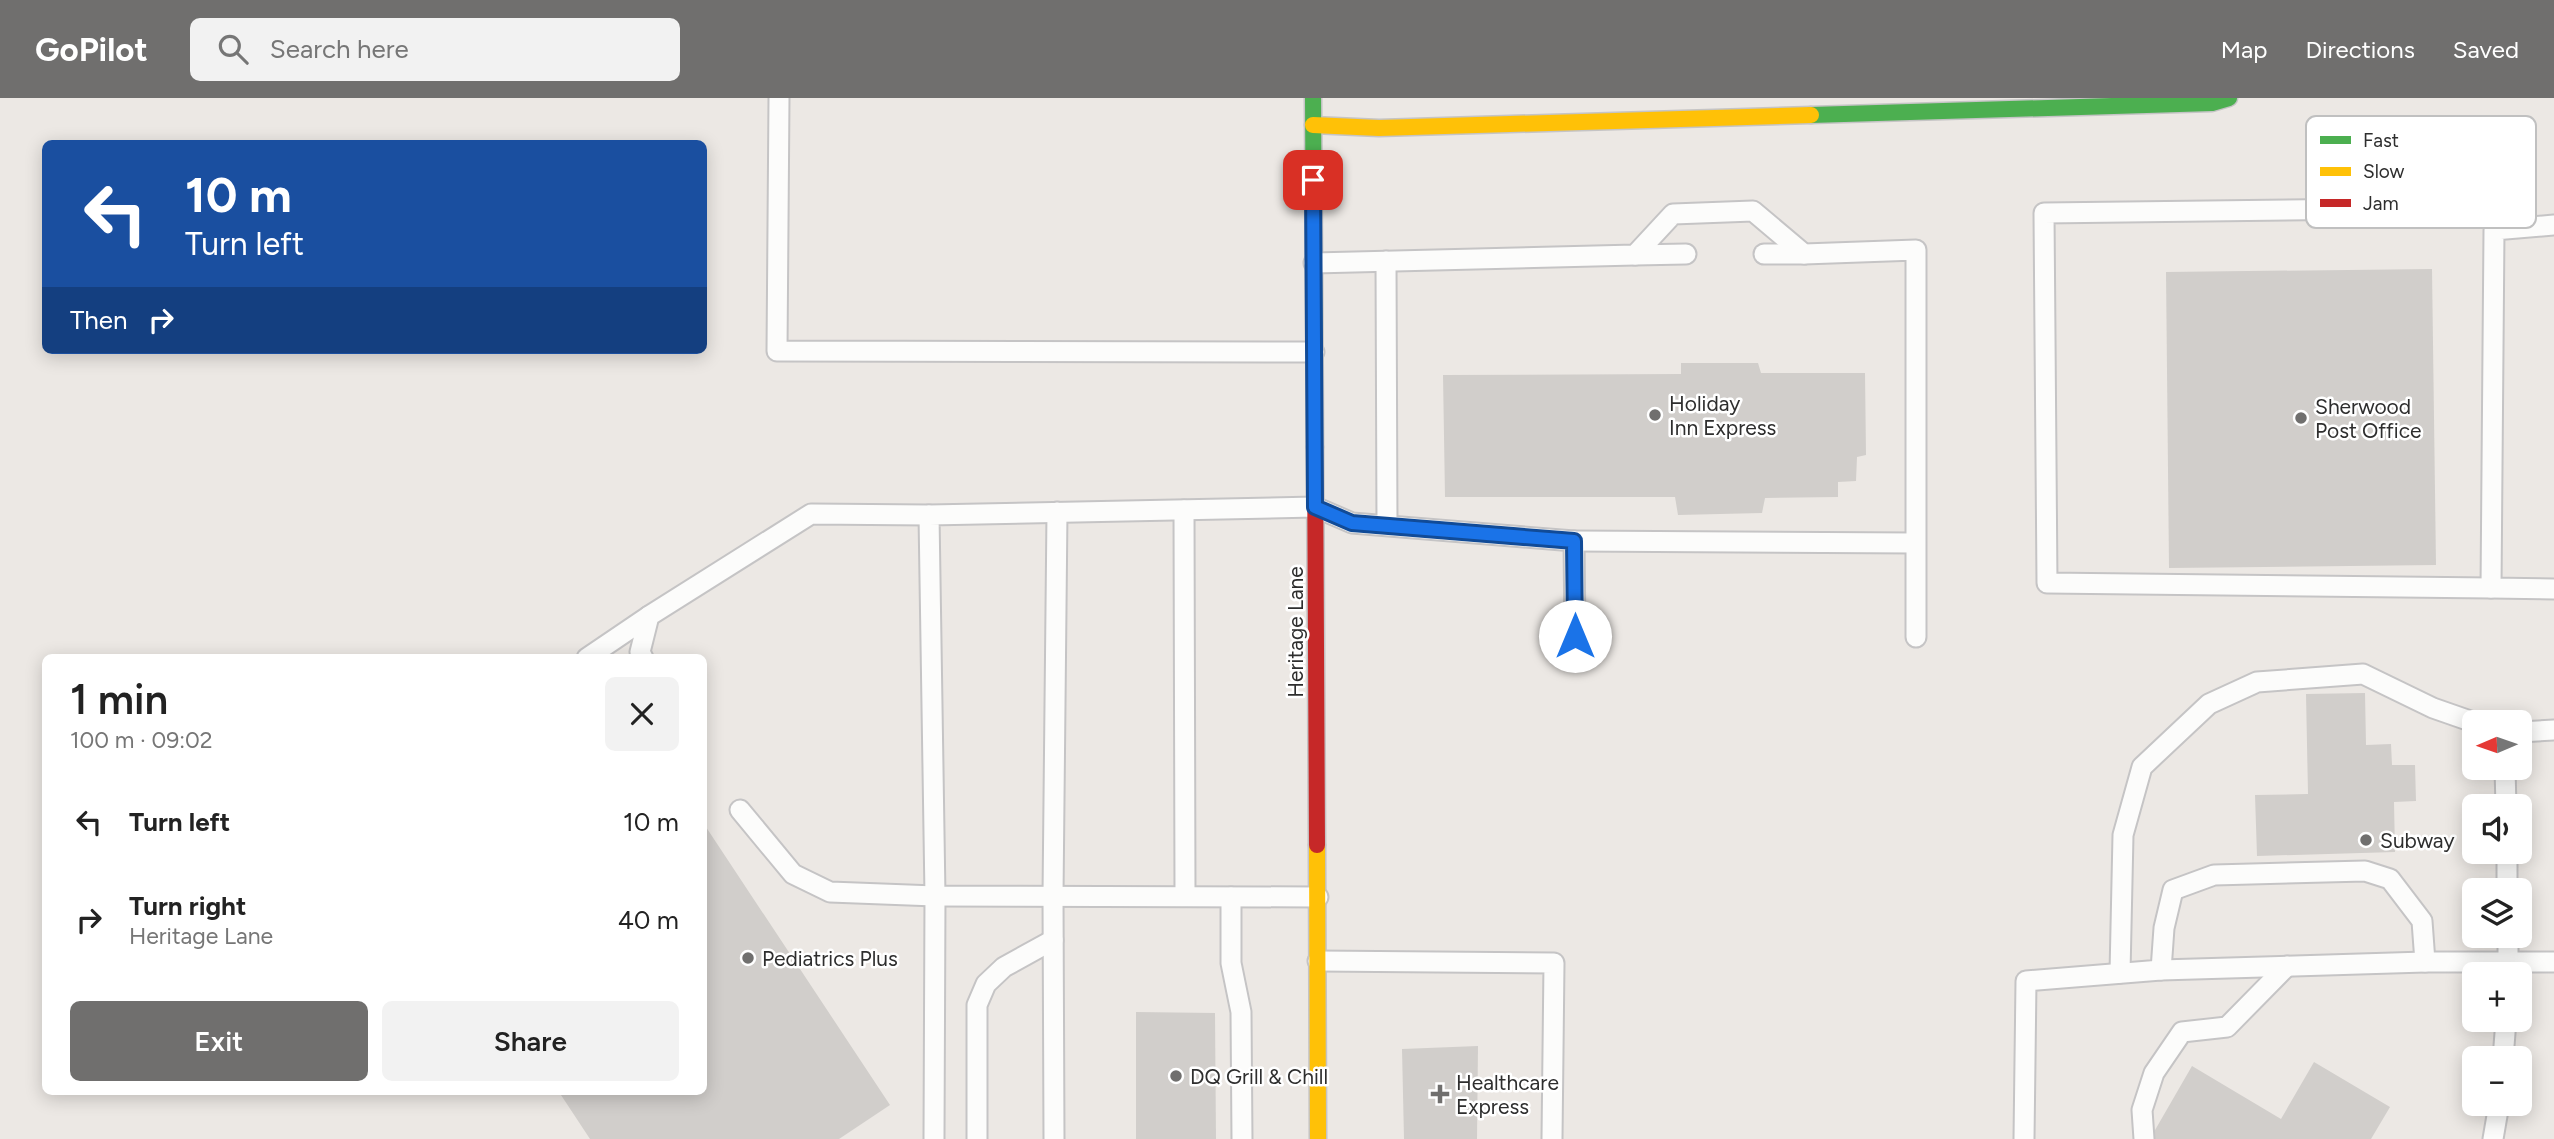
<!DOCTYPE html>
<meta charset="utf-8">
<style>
:root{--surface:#fff;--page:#f2f2f2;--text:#222;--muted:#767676;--accent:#706f6e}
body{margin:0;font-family:Figtree,sans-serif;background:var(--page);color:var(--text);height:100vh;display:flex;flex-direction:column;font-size:26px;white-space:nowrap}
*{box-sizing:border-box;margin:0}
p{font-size:23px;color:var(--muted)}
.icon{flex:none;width:38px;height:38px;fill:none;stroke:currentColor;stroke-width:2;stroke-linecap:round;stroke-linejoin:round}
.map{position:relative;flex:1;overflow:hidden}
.side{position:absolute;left:42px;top:556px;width:665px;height:441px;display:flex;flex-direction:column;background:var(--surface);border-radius:10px;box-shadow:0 4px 18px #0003}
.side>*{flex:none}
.banner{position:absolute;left:42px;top:42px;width:665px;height:214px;border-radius:10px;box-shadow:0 4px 18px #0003;background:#1a4fa0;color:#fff;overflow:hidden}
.needle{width:46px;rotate:268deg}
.tools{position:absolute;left:2462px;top:612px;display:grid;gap:14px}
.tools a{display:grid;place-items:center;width:70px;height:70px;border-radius:10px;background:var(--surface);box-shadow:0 4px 18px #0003;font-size:35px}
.pin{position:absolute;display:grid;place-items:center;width:60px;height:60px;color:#fff;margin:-30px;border-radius:14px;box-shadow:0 4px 10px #0006}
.me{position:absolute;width:77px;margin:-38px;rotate:0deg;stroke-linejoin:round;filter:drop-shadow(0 0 5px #0008)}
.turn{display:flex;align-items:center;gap:24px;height:147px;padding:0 28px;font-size:32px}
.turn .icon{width:91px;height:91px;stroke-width:2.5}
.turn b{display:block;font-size:49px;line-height:60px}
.then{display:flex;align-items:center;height:66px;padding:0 28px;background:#0003;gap:14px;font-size:26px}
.round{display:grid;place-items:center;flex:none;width:74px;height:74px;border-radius:10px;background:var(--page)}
.overview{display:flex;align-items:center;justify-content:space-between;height:119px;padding:0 28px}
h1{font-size:42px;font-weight:600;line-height:52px}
.action{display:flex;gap:14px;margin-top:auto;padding:14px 28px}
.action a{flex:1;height:80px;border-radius:10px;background:var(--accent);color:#fff;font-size:28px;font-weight:600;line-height:80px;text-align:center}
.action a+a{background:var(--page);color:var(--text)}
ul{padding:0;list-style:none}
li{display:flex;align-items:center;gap:21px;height:98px;padding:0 28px}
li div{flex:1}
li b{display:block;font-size:26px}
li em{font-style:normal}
header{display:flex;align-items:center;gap:42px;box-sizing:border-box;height:98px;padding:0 35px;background:var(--accent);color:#fff}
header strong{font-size:33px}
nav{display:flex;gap:38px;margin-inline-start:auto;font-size:24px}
.search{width:490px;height:63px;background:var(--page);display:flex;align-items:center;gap:18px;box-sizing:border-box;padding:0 24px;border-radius:10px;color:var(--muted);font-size:26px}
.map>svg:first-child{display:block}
</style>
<header>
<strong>GoPilot</strong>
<div class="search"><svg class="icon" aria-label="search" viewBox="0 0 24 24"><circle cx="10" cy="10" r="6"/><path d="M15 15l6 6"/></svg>Search here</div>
<nav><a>Map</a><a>Directions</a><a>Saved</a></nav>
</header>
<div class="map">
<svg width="2554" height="1041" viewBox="0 0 2554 1041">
<rect width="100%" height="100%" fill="#ece8e4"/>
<g fill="#d1cecb">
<polygon points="2432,171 2436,467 2169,470 2166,174"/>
<polygon points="1681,265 1758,265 1761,275 1865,275 1866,357 1857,359 1856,383 1838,384 1838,399 1765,400 1762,415 1678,417 1675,399 1445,399 1443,277 1681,276"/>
<polygon points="2365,595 2366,647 2391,646 2392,667 2415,667 2416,703 2394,704 2395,754 2257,758 2255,697 2308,696 2306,596"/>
<polygon points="704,726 890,1007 839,1041 590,1041 559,994 704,994"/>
<polygon points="1136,914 1215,915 1216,1041 1136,1041"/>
<polygon points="1478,948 1477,1041 1404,1041 1402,951"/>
<polygon points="2314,964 2390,1009 2371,1041 2154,1041 2151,1039 2192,968 2281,1021"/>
</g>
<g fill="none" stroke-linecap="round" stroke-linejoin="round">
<defs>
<g id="lane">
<polyline points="779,0 777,253 1314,254"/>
<polyline points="2369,111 2044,115 2047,485 2491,490"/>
<polyline points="2554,127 2494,132 2491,490 2554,491"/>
<polyline points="1764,156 1804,156"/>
<polyline points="1635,157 1686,156"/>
<polyline points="1386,163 1387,427"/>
<polyline points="1314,165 1635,157 1673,116 1753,113 1804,156 1916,152 1916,539"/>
<polyline points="1184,412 1185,798"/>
<polyline points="1574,443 1915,445"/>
<polyline points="587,560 649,518"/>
<polyline points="643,560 640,554 649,518 811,416 929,417"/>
<polyline points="2520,634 2554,632"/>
<polyline points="2505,670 2506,709"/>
<polyline points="740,712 793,776 830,794 935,798 1318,799"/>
<polyline points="2507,754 2507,793"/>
<polyline points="1231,799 1231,865 1241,914 1242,1041"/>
<polyline points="1318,863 1554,865 1552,1041"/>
<polyline points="2161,872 2425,864"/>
<polyline points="2120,875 2123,737 2142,669 2209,606 2257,584 2363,576 2433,610 2476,625"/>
<polyline points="2508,876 2508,838"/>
<polyline points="2503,961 2506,922"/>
<polyline points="934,1041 935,798 929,417 1315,409 1352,425 1574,443 1575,538"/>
<polyline points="977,1041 977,907 986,886 1004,869 1053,842"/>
<polyline points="1054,1041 1053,798 1057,414"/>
<polyline points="2024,1041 2026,883 2161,872 2164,830 2173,792 2214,777 2365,773 2390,781 2422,823 2425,864 2554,864"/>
<polyline points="2144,1041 2142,1012 2154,975 2182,934 2227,929 2287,868"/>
<polyline points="2493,1041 2499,1006"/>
</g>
<g id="fast">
<polyline points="1313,0 1315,349"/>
<polyline points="1811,17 2212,5 2229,0"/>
</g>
<g id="slow">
<polyline points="1313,27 1379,30 1811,17"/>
<polyline points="1317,747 1318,1041"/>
</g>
<polyline id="jam" points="1315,349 1317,747"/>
</defs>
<use href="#lane" stroke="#c5c4c5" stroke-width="23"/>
<use href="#fast" stroke="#c5c4c5" stroke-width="19"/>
<use href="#slow" stroke="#c5c4c5" stroke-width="19"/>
<use href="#jam" stroke="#c5c4c5" stroke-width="19"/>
<use href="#lane" stroke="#fcfcfb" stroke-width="19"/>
<use href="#fast" stroke="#4caf50" stroke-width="16"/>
<use href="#slow" stroke="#ffc107" stroke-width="16"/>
<use href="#jam" stroke="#c62828" stroke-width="16"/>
</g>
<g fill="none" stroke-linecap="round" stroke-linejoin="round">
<defs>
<polyline id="route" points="1313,82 1315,409 1352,425 1574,443 1575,538"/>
</defs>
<use href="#route" stroke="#114b97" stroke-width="18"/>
<use href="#route" stroke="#1a73e8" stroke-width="12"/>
</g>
<g fill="#706f6e" stroke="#fff" stroke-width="2.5">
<circle cx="1655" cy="317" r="7"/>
<circle cx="2301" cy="320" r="7"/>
<circle cx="2366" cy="742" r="7"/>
<circle cx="748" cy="860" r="7"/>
<circle cx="1176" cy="978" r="7"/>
<path d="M1436.5 985.5h7v7h7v7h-7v7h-7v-7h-7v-7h7z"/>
</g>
<g text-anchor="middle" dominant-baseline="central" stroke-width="5" stroke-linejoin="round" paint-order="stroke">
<g font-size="21" fill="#2e2e2e" stroke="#fff" text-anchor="start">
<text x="1669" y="305">Holiday<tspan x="1669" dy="24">Inn Express</tspan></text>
<text x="2315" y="308">Sherwood<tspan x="2315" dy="24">Post Office</tspan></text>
<text x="2380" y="742">Subway</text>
<text x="762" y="860">Pediatrics Plus</text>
<text x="1190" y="978">DQ Grill &amp; Chill</text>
<text x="1456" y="984">Healthcare<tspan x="1456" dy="24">Express</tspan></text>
</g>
<g font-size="21" fill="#2e2e2e" stroke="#fff">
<text transform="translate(1295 534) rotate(-90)">Heritage Lane</text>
</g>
</g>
<rect x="2306" y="18" width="230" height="112" rx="10" fill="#fff" stroke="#c0c0c0" stroke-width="2"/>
<rect x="2320" y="38" width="31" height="8" fill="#4caf50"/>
<rect x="2320" y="69" width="31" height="9" fill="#ffc107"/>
<rect x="2320" y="101" width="31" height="8" fill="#c62828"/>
<g font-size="19" fill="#2e2e2e">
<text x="2363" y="49">Fast</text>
<text x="2363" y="80">Slow</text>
<text x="2363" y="112">Jam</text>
</g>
</svg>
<div class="tools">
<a><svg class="needle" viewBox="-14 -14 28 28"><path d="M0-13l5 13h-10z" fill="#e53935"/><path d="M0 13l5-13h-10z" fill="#767676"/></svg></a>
<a><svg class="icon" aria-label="sound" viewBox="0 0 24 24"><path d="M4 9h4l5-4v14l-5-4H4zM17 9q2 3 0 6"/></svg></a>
<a><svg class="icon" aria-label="layers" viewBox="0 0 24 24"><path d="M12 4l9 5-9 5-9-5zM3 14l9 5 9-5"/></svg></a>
<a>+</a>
<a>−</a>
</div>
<div class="pin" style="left:1313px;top:82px;background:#d93025"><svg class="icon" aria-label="arrive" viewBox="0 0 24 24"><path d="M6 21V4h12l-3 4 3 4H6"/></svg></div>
<svg class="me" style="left:1575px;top:538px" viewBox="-20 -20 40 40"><circle r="19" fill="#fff"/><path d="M0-13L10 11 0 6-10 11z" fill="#1a73e8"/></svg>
<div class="banner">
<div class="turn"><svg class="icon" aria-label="left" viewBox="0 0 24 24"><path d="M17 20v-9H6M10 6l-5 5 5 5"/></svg><div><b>10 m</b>Turn left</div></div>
<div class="then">Then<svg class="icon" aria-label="right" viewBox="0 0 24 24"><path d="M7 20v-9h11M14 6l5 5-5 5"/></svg></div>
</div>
<section class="side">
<div class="overview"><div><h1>1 min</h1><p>100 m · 09:02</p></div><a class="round"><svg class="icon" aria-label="close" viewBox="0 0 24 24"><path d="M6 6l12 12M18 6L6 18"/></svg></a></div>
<ul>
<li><svg class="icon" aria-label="left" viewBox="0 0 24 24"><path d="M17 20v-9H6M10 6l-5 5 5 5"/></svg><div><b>Turn left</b></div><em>10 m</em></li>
<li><svg class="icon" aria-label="right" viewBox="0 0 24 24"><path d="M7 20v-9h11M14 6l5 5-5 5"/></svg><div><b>Turn right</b><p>Heritage Lane</p></div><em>40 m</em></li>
</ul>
<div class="action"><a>Exit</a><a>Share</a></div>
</section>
</div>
